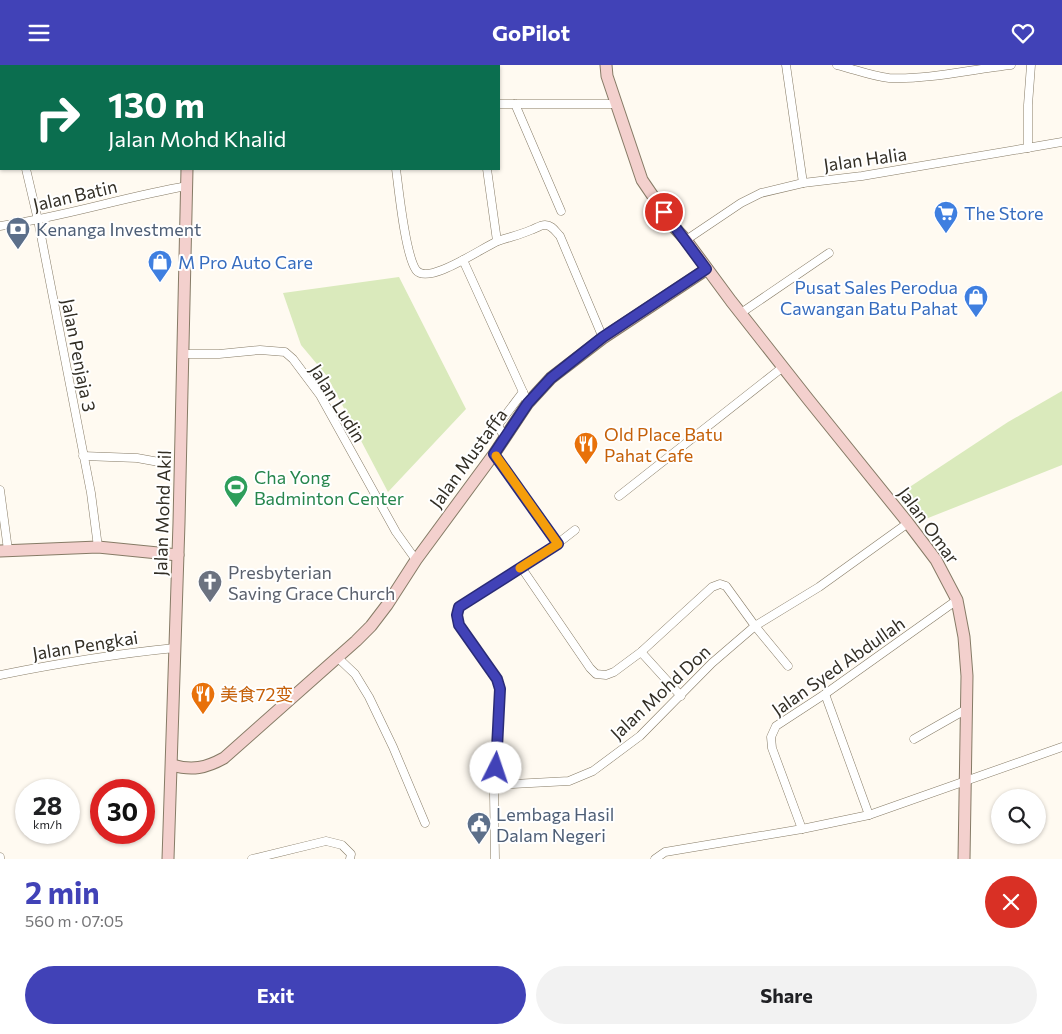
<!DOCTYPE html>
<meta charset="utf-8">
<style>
:root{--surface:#fff;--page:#f2f2f2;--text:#202124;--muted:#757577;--accent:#4142b7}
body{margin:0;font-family:Commissioner,"Noto Sans SC",sans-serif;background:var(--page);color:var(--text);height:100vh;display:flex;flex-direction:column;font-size:19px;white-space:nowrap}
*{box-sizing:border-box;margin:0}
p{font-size:16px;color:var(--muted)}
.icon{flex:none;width:28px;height:28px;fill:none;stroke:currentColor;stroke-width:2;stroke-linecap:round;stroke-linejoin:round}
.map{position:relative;height:794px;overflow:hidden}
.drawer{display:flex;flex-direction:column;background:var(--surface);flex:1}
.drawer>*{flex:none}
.top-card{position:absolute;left:0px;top:0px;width:500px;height:105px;box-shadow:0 1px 4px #0004;background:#0b6e4f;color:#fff;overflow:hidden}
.buttons{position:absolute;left:991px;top:724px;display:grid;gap:10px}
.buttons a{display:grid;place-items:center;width:55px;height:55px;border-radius:50%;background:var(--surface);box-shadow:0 1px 4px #0004;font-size:25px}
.speed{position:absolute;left:15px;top:714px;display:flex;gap:10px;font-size:25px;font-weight:700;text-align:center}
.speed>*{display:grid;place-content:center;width:65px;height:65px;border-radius:50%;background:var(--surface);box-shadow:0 1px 4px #0004;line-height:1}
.speed small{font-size:12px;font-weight:400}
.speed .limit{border:8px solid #d22;background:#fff;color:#111}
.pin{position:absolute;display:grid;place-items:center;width:42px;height:42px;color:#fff;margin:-21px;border:2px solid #fff;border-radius:50%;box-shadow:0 1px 5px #0007}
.me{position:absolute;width:55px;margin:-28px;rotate:4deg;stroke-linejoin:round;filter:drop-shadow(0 0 4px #0008)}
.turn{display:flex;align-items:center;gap:18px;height:105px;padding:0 25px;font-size:22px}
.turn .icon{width:65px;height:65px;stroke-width:2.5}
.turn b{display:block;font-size:35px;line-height:42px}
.round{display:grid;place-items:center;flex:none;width:52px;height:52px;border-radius:26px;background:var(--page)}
.head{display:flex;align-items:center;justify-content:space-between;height:85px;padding:0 25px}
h1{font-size:30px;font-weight:700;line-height:38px;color:var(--accent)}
.cta{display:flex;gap:10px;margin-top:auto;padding:10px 25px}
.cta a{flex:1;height:58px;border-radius:30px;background:var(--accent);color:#fff;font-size:20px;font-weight:700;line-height:58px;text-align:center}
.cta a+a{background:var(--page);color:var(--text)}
header{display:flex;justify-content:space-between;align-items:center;height:65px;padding:0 25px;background:var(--accent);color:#fff;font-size:22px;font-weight:700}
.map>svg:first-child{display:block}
</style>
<header><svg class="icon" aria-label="menu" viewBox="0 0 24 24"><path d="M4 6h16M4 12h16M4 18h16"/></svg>GoPilot<svg class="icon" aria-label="heart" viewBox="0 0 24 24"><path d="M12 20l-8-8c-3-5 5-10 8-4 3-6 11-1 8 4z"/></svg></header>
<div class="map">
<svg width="1062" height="794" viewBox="0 0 1062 794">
<rect width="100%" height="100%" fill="#fffaf1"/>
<g fill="#daeabc">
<polygon points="399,212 466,344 388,427 327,311 301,280 283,228"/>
<polygon points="1062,326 1062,400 918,457 899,429 1008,357"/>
</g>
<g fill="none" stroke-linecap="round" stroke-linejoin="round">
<defs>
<g id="street">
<polyline points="4,0 4,1"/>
<polyline points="52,0 67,1"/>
<polyline points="168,0 168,1"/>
<polyline points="786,0 803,118"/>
<path d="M837,0C854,4 871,11 889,13C927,15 973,4 1011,0"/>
<polyline points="499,39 616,39"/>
<polyline points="515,39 561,146"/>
<polyline points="1028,83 1028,40 1031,0"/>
<polyline points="26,104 38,155 91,428 98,482"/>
<path d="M396,104C399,126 405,189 416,205C428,221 483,182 498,176C509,172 520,170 531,165C535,164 540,160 545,160C552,160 555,166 560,171L603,273"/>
<polyline points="487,104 497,176"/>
<path d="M0,161C63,152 124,132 187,121"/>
<polyline points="686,175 741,138 761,128 803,118 862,111 1062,77"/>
<polyline points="463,195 528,338"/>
<polyline points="741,248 829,188"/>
<polyline points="183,289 219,289 260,285 285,287 293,294 320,330 396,467 416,495"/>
<polyline points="504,372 498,360 523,327"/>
<polyline points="494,389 557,479"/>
<polyline points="83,391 137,393 159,397"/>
<polyline points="0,425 8,485"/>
<polyline points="619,431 783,302"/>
<polyline points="521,502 590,603 596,609 606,610 614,607 641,587 712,522 720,519 726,521 755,561 788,601"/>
<polyline points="641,587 681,631"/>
<polyline points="337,592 355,609 369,632 393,682 425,758"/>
<path d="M0,610C60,598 114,589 175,583"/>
<polyline points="825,629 869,750"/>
<polyline points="914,674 965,645"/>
<polyline points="495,720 569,716 593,706 640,671 712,598 755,561 819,522 908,458"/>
<polyline points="802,764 772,683 771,672 776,661 825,629 957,535"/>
<polyline points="0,792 0,794"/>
<polyline points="252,794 326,776 342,780 351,789 350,794"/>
<polyline points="495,794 494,728 500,624 497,615 459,560 457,550 459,542 557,479 575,465"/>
<polyline points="655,794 665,787 802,764 869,750 1062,682"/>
</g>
<g id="secondary">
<polyline points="606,0 607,11 642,115 674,162 686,175 731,236 808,334 908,458 936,495 957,535 964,572 967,611 964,794"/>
<polyline points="191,1 191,0"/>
<polyline points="0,486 98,482 178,490"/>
<path d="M172,700C192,706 206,703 224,693L356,576L371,561L387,540L416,495L494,389L528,338L551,313L603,273L707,204"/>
<polyline points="168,794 179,458 187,104"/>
</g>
</defs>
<use href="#street" stroke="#867b66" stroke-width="9"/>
<use href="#secondary" stroke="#867b66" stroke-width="13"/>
<use href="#street" stroke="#fff" stroke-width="8"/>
<use href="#secondary" stroke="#f3d0cd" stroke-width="11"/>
</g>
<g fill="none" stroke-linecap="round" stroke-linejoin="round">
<defs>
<polyline id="route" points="496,703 500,624 497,614 459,560 457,550 459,542 558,479 494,389 528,338 551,313 603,272 706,204 664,147"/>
</defs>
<use href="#route" stroke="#2a2b77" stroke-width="12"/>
<use href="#route" stroke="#4142b7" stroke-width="9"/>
<polyline stroke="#f59e0b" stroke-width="9" points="496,391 558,479 520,503"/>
</g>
<defs>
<symbol id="supermarket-pin" viewBox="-11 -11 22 30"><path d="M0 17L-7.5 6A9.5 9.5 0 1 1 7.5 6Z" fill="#3f7fe0" stroke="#fff"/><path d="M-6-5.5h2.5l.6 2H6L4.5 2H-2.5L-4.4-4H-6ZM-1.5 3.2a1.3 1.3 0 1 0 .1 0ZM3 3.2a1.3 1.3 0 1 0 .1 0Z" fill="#fff"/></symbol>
<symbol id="bank-pin" viewBox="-11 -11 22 30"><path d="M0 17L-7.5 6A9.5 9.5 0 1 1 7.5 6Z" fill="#5c6f8a" stroke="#fff"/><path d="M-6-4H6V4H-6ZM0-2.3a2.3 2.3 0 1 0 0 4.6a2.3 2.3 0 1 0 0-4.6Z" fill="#fff"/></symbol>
<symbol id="shop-pin" viewBox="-11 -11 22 30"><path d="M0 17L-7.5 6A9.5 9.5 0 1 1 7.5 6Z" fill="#3f7fe0" stroke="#fff"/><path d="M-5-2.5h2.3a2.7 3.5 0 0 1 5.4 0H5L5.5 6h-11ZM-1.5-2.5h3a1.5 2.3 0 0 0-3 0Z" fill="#fff"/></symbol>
<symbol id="restaurant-pin" viewBox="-11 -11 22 30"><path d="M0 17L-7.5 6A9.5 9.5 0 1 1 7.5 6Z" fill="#e8710a" stroke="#fff"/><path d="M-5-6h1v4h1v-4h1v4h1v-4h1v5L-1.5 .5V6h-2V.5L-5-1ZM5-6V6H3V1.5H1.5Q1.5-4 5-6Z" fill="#fff"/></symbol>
<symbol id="stadium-pin" viewBox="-11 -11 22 30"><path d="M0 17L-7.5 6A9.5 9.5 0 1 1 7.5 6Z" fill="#2e9e5b" stroke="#fff"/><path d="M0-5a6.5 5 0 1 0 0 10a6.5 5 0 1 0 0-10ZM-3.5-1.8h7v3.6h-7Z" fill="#fff"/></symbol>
<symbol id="church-pin" viewBox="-11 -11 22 30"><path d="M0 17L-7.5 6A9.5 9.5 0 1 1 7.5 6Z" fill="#6b7280" stroke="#fff"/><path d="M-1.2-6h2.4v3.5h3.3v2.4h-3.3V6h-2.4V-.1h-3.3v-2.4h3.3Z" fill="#fff"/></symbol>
<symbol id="civic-pin" viewBox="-11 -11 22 30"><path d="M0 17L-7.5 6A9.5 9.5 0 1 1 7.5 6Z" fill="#5c6f8a" stroke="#fff"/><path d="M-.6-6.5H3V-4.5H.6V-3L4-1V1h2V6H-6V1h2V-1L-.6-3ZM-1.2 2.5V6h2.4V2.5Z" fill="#fff"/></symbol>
</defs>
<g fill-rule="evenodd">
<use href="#supermarket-pin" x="932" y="134" width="28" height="38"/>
<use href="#bank-pin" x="4" y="150" width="28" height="38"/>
<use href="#shop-pin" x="146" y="183" width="28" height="38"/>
<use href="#shop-pin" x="962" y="218" width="28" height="38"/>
<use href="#restaurant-pin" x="572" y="365" width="28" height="38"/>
<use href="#stadium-pin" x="222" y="408" width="28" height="38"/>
<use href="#church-pin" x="196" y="503" width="28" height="38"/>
<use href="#restaurant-pin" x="189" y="615" width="28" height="38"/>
<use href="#civic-pin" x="465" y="745" width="28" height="38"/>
</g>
<g text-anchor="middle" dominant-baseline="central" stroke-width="4" stroke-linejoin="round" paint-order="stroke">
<g font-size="18" fill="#322e25" stroke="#fff">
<text transform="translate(865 94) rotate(-8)">Jalan Halia</text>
<text transform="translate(75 130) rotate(-13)">Jalan Batin</text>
<text transform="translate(79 290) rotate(79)">Jalan Penjaja 3</text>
<text transform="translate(338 338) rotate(58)">Jalan Ludin</text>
<text transform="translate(468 393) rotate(-54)">Jalan Mustaffa</text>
<text transform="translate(162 448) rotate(-88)">Jalan Mohd Akil</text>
<text transform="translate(929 460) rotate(54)">Jalan Omar</text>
<text transform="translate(85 580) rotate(-9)">Jalan Pengkai</text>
<text transform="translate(838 601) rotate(-35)">Jalan Syed Abdullah</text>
<text transform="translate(660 627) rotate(-43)">Jalan Mohd Don</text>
</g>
<g font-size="18" fill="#366cbe" stroke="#fff" text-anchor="start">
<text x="964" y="148">The Store</text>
<text x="178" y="197">M Pro Auto Care</text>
<text x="958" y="222" text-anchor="end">Pusat Sales Perodua<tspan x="958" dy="21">Cawangan Batu Pahat</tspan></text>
</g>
<g font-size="18" fill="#4e5e75" stroke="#fff" text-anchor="start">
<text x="36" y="164">Kenanga Investment</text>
<text x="496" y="749">Lembaga Hasil<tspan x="496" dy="21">Dalam Negeri</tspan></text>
</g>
<g font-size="18" fill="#c56008" stroke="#fff" text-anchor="start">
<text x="604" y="369">Old Place Batu<tspan x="604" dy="21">Pahat Cafe</tspan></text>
<text x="220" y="629">美食72变</text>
</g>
<g font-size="18" fill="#27864d" stroke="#fff" text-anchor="start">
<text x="254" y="412">Cha Yong<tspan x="254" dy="21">Badminton Center</tspan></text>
</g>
<g font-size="18" fill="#5b616d" stroke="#fff" text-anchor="start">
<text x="228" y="507">Presbyterian<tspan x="228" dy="21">Saving Grace Church</tspan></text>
</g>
</g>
</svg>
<div class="buttons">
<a><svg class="icon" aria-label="search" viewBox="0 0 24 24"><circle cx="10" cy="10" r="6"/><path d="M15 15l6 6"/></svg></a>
</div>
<div class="speed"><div>28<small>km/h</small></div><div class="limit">30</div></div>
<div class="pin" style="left:664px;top:147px;background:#d93025"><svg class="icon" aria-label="arrive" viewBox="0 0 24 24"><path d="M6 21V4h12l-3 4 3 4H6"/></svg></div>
<svg class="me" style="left:496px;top:703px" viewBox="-20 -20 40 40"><circle r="19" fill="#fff"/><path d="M0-13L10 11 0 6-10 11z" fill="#4142b7"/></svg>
<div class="top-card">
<div class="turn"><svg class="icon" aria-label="right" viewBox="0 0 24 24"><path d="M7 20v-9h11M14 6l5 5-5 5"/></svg><div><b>130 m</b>Jalan Mohd Khalid</div></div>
</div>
</div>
<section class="drawer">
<div class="head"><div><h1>2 min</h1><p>560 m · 07:05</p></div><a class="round" style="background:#d93025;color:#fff"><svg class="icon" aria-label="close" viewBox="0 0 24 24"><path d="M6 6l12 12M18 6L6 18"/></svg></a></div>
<div class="cta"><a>Exit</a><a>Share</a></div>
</section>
